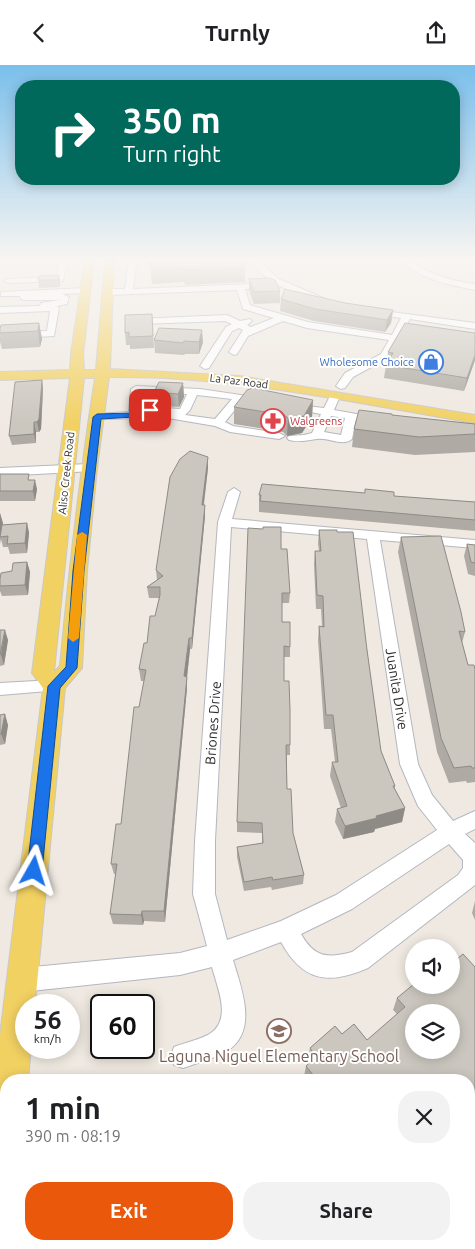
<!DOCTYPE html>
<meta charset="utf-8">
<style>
:root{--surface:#fff;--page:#f2f2f2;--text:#202124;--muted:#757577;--accent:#ea580c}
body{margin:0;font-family:Ubuntu,sans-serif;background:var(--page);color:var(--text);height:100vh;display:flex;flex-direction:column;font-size:19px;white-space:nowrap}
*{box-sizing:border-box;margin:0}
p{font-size:16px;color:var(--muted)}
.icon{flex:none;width:28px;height:28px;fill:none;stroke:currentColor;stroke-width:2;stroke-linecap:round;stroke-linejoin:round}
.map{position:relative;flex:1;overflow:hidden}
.drawer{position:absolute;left:0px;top:1009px;width:475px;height:176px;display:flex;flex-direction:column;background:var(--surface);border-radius:20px 20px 0 0;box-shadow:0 2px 12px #0003}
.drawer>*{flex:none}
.guide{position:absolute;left:15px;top:15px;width:445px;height:105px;border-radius:20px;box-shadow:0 2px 12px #0003;background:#00695c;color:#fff;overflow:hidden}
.controls{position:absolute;left:405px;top:874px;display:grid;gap:10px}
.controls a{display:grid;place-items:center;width:55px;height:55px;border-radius:50%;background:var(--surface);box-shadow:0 2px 12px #0003;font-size:25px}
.speed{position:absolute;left:15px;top:929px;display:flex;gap:10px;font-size:25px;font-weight:700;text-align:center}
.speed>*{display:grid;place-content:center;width:65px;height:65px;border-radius:50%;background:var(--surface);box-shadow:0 2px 12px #0003;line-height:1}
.speed small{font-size:12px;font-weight:400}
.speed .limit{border:2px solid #111;border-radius:8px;background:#fff;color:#111}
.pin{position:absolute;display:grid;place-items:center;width:42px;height:42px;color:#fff;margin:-21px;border-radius:10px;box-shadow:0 2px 8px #0006}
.me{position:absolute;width:55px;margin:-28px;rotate:6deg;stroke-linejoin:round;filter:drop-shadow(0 0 4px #0008)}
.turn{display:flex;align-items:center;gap:18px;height:105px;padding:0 25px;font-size:22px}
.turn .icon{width:65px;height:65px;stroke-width:2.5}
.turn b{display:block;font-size:35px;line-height:42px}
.round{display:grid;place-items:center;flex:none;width:52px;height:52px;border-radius:20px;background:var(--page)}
.headline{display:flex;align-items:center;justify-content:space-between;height:85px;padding:0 25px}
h1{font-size:30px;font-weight:600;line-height:38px}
.action{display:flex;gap:10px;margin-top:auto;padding:10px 25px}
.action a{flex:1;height:58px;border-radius:20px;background:var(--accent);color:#fff;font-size:20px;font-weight:600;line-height:58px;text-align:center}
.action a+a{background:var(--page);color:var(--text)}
header{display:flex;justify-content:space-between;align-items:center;height:65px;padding:0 25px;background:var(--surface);font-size:22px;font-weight:600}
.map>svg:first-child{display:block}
</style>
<header><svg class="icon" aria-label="back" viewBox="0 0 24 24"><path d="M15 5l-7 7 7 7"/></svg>Turnly<svg class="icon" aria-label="share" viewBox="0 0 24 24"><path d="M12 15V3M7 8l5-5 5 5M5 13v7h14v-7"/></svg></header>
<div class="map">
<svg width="475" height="1184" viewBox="0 0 475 1184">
<rect width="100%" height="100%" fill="#efe9e1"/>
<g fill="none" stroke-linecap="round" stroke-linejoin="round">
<defs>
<g id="minor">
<polygon points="0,193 4,193 4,194 0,196"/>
<polygon points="49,193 57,193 56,195 67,197 63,216 8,218 4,216 8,214 56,212 59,199 49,199"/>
<polygon points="162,193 209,193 205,195 136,199 133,224 271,218 274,219 274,223 245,224 250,240 308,257 392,270 401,253 369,248 369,244 475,258 475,264 410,254 388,293 353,312 345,323 341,324 336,321 345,308 381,289 389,275 307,263 283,256 248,271 237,289 234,290 229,287 243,265 239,263 232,266 209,303 205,304 200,301 226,262 232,259 225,256 139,259 134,256 136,254 227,250 240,256 250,254 252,256 247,260 251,262 274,253 243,244 237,225 108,230 104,227 108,224 125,224 129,195"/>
<path d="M251,193H259L263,200L279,214L330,236C321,243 275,220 266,212C259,206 255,200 251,193Z"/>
<path d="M399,193C412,193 420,203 432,208C446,214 460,217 475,219V225C449,220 418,214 399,193Z"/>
<polygon points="86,223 90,226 89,228 62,229 69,232 67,239 57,241 59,243 54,271 0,274 0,268 47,266 50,246 0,248 0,242 40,241 41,238 60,235 24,235 21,234 20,231 1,231 1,227"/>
<path d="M136,321L200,324L267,334L268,336L267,338L242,336L225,357L233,361L279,368L285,371L279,374L230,367L215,361L168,353V349L151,348L149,352L145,353L93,354L91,352L97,349L129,347L131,324ZM141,327L187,329L180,344L150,342L140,345ZM197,330L232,334L215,354L185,350L190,345Z"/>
<path d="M335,328L340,331L334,345L379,353L385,356L379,359L356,355L352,374C343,382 328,372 317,374C306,375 300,378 289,375L287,373L289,371L304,370L312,368L321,349L288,343L287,341L288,339L324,343L331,329ZM331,351L345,353L341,370L324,367Z"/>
<polygon points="89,399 93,400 95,403 93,406 0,411 0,403"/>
<path d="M234,423L240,427L232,454L475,475V483L380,475L418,699L432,730L453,756L475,746V764L465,769L475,778V820L368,903C329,920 303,917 281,877L233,895C241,923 259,966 227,986C214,994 197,998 183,1003L174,1000L171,991L174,982C186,977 200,975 211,968C232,953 217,922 212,902L180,910L22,927L14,923L10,915L14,907L22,903L180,888L207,881L193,829L195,776L218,457L228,427ZM231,462L367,474L400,699L418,741L437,765L336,830L281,856L227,875L215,829V776ZM449,779L463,795V803L458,810L352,887C327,894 314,892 301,869L352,844Z"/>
<polygon points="54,615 60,617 62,621 60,625 0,630 0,618"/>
</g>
<g id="major">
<path d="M85,193H97L94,196L83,289L84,305H96L105,195L103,193H114L110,304L239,311L475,350V358C354,338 232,310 109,312L97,403L87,506L82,603L65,623L35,940H26V982H31L28,1015H6V1030L0,1027V970L43,623L32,608L70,313L0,315V307L70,305L71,289ZM84,313H95C80,409 69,504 60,601L54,607Z"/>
<polygon points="6,1043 6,1130 0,1133 0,1045"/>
</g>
</defs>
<use href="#minor" stroke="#b4b7c1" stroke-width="2"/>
<use href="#major" stroke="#c9c9c9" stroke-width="2"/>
<use href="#minor" fill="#fff" fill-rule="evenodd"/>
<use href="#major" fill="#f2d163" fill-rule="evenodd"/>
</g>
<g fill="#afaba4" fill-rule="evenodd">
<polygon points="149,193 245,202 245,217 185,220 184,217 152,219"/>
<polygon points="59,210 60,218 60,222 39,223 38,215"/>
<polygon points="249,214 280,226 280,238 254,239 249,226"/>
<polygon points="281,234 345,238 393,245 391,258 385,267 314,256 280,246"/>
<polygon points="152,249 154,283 130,284 130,280 126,280 125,268"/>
<polygon points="39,258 42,274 40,282 2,284 0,277 0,263"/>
<polygon points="159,263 203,277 199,289 185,289 184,290 155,288 154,275"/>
<polygon points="388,287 475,295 464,326 384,313"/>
<polygon points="42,315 43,324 41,364 39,367 36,367 36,378 12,380 9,371"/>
<polygon points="183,318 184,332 179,342 155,340 154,327"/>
<polygon points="313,335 312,352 302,368 287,371 283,367 234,359 234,342"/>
<polygon points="392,350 475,359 475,387 415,390 352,382 354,364"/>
<polygon points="208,403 204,440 205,451 192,584 190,584 187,612 187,623 165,857 144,856 143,860 113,859 110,849 116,809 114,809 111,799 121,759 144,616 141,616 139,604 155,551 159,533 149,533 147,522 157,515 156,505"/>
<polygon points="0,409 30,415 37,424 35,436 0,436"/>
<polygon points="259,430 394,431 475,437 475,466 259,447"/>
<polygon points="0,448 3,460 27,458 29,468 27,488 10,489 8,482 3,482 1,474 0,479"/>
<polygon points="263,464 281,484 290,528 289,538 282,538 282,557 290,582 290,592 284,592 284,616 290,680 290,690 287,690 287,724 293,768 304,810 303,819 272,825 271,822 244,826 237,792 237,782 262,778 262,768 237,767 237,757"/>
<polygon points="319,465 367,585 381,686 395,721 395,724 405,743 402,757 375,764 374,767 343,774 335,757 337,744 341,743 330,711 332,697 335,697 331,664 324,664 318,575 319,561 322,561 321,544 316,544 314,499 315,486 319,486 318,479"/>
<polygon points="401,472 465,567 462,578 468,600 475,604 475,717 467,718 466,716 449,718 437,687 398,487"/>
<polygon points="467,479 475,480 475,512 475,511 468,509 464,491"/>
<polygon points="27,497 30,507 28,530 2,531 0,526 0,514 12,506"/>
<polygon points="0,565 8,575 4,600 0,601"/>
<polygon points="0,650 8,660 5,679 0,680"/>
<polygon points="475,836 475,855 472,848"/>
<path d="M463,889L475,902V1184H373L369,1179H469V1015H307L304,1011L306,1001L310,997L308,994L310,983L335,961L342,969L354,959L367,975L397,949L393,945L397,933L414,919V920H426L427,921L428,920H451V899ZM414,948H451V985H414Z"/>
</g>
<g fill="#8e8b86">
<polygon points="59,210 60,218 60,222 58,215"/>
<polygon points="393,245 391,258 385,267 387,255"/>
<polygon points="39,258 42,274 40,282 38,266"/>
<polygon points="202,265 203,277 199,289 199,277"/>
<polygon points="475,290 475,295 464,326 467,313"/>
<polygon points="42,315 43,324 41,364 39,367 37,357"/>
<polygon points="183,318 184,332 179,342 178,329"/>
<polygon points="313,335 312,352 302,368 287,371 288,353"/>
<polygon points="34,357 36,367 36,378 34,369"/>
<polygon points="208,392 208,403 202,451 202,440"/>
<polygon points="35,415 37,424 35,436 33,426"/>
<polygon points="205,440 205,451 192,584 192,573"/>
<polygon points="0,448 3,458 1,472 0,472 0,479"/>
<polygon points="27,458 29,468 27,488 25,478"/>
<polygon points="27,497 30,507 28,530 25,520"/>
<polygon points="5,565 8,575 4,600 1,590"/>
<polygon points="189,573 190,584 187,612 187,623 165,857 164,846 184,611"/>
<polygon points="5,649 8,660 5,679 1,669"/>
<polygon points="405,743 402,757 375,764 374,767 343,774 345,761 376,751"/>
<polygon points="142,846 144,856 143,860 141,850"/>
</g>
<g fill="#cbc7bf" stroke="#8e8b86" fill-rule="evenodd">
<polygon points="149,193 242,193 245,202 184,205 183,203 151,204"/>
<polygon points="59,210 58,215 38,215 39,211"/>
<polygon points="270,213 275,215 280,226 254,227 249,214"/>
<polygon points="285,224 345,238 393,245 387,255 315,244 281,234"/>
<polygon points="152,249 153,271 129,272 129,267 125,268 125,250"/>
<polygon points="39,258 38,266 0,268 0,263 1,260"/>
<polygon points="405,258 475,268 475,290 467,313 386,300 393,288 388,287"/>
<polygon points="159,263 202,265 199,277 184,276 183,278 154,275"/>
<polygon points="42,315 39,354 37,357 34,357 34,369 9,371 15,317"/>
<polygon points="159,317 183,318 178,329 154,327"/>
<polygon points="253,323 313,335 304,351 288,353 284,350 234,342 247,325"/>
<polygon points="359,345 392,349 392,350 475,359 475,369 419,372 354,364"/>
<polygon points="190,386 208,392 202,440 205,440 192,573 189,573 184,611 187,612 164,846 142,846 141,850 110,849 117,799 111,799 116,759 121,759 134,642 139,642 146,605 139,604 144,578 147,578 150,551 155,551 160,530 160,522 147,522 163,511 156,505 170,412 180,394"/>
<polygon points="0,409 29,409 28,415 35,415 33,426 0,426"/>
<polygon points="262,419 365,428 365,424 394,427 394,431 475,437 475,455 260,436 261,430 259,430"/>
<polygon points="27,458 25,478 7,479 8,471 0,472 2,460"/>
<polygon points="263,462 281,462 281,484 287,484 290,528 282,528 282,557 290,557 290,582 284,581 284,616 289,616 290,645 290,680 286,680 287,724 291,724 293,768 304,810 273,815 272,812 244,817 237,782 263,778 262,758 237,757 248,463 263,464"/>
<polygon points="319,465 337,465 337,467 353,467 367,585 381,686 395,721 393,721 405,743 376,751 377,753 345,761 337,744 347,741 332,697 338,697 333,650 326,650 319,561 324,562 323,531 317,530 315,486 321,486"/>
<polygon points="441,471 461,547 465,567 459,566 468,600 474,600 475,604 475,703 472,703 471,701 454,703 441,673 401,472"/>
<polygon points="467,479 475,480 475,498 471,497"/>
<polygon points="27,497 25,520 0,521 0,514 1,508 12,506 13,498"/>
<polygon points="0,565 5,565 0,590"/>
<polygon points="5,649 1,669 0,669 0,650"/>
<path d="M463,889L475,902V1184H382L378,1179H469V1015H317L306,1001L316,992L310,983L335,961L342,969L354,959L367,975L405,942L397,933L414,919V920H426L427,921L428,920H451V899ZM414,948H451V985H414Z"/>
<polygon points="249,1179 355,1179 351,1184 248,1184 246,1181"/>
</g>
<linearGradient id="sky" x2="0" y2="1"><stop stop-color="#7abfeb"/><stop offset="0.54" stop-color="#f8f5f2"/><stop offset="1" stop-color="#f8f5f2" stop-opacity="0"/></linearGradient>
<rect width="475" height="359" fill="url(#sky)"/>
<polygon fill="#1a73e8" stroke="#114b97" points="150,343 153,343 153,347 134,352 101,354 84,506 77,603 60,623 42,806 40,811 34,813 29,811 27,806 48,621 66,602 73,506 93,352 97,349 133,348"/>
<polygon fill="#f59e0b" points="82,467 87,470 79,573 73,577 68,573 77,470"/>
<defs>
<symbol id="shop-ring" viewBox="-11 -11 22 22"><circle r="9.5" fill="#fff" stroke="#3f7fe0" stroke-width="1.5"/><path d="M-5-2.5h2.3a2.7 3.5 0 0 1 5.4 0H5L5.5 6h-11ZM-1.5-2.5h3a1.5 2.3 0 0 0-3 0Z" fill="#3f7fe0"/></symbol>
<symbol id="pharmacy-ring" viewBox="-11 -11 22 22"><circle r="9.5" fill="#fff" stroke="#e0444e" stroke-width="1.5"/><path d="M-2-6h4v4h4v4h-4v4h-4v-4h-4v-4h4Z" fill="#e0444e"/></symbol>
<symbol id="school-ring" viewBox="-11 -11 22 22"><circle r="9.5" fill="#fff" stroke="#8d6e63" stroke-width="1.5"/><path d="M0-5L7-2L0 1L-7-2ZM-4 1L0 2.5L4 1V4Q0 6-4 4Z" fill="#8d6e63"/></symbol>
</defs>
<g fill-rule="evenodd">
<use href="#shop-ring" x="417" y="283" width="28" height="28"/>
<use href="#pharmacy-ring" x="259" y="342" width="28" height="28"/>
<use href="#school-ring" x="265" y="952" width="28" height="28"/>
</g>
<g text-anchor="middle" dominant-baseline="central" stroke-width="4" stroke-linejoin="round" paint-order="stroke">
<g font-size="11" fill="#366cbe" stroke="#fff" text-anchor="end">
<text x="414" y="297">Wholesome Choice</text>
</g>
<g font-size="11" fill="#2e2e2e" stroke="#fff">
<text transform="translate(239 316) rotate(7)">La Paz Road</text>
<text transform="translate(66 408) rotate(-84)">Aliso Creek Road</text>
</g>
<g font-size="11" fill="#be3a42" stroke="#fff" text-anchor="start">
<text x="290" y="356">Walgreens</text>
</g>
<g font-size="14" fill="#2e2e2e" stroke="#fff">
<text transform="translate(397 624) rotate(81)">Juanita Drive</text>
<text transform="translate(213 658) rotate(-86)">Briones Drive</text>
</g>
<g font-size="16" fill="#785e54" stroke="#fff">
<text x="279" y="991">Laguna Niguel Elementary School</text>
</g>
</g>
</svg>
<div class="controls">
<a><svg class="icon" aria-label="sound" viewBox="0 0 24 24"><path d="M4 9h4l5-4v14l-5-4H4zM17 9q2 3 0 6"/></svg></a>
<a><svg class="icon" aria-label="layers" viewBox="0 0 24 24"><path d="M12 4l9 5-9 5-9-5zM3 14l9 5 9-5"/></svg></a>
</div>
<div class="speed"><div>56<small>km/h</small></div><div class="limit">60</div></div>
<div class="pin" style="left:150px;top:345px;background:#d93025"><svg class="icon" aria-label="arrive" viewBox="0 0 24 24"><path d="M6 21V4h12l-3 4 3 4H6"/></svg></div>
<svg class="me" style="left:34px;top:806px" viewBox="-20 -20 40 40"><path d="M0-17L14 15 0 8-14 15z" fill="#1a73e8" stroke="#fff" stroke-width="4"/></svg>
<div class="guide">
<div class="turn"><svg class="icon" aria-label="right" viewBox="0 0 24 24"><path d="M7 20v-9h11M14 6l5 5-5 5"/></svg><div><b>350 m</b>Turn right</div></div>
</div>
<section class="drawer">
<div class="headline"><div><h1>1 min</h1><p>390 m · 08:19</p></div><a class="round"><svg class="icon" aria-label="close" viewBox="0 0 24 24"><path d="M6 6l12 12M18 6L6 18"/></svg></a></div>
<div class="action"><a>Exit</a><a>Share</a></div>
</section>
</div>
